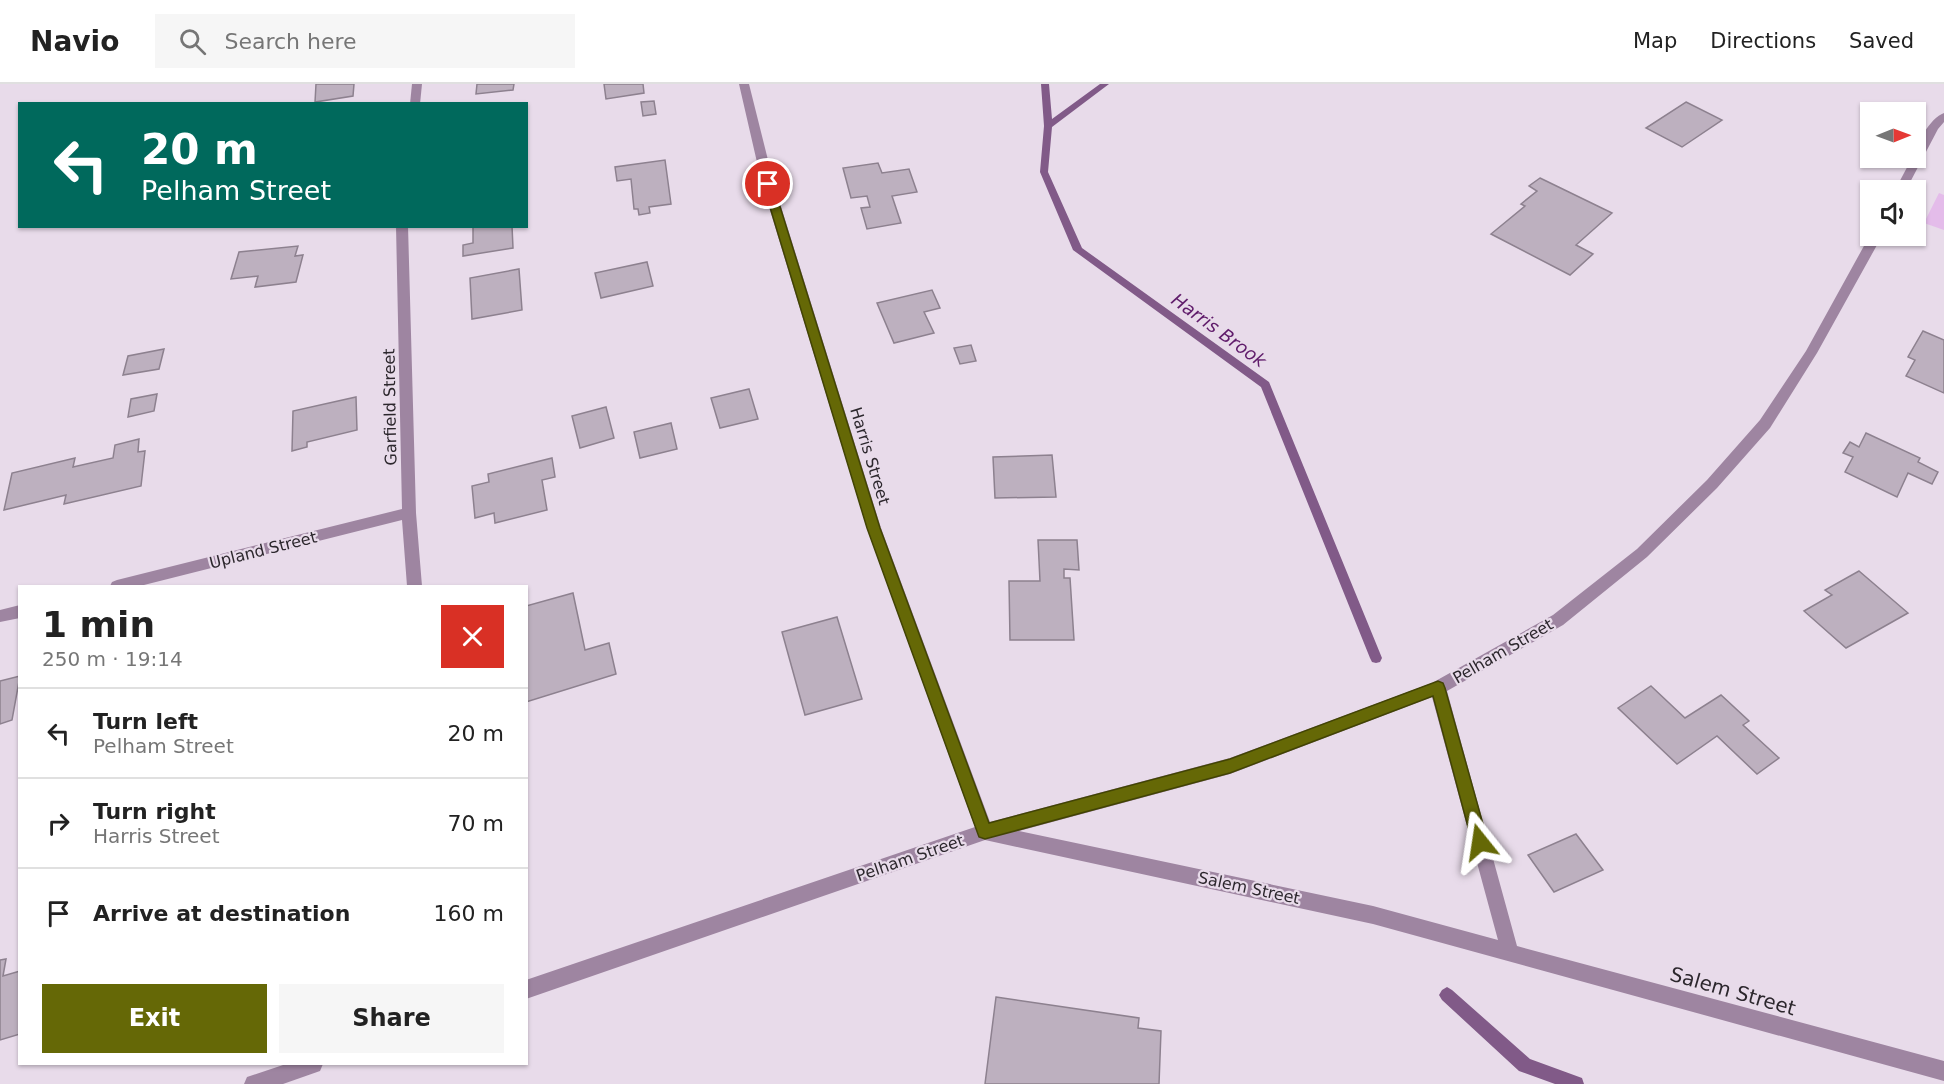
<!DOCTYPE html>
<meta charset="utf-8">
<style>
:root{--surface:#fff;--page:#f6f6f6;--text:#222;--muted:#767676;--line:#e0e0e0;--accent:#656806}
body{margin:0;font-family:"DejaVu Sans",sans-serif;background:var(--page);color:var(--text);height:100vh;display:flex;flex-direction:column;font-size:22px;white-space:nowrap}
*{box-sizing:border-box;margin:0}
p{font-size:20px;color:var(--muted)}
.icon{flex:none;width:33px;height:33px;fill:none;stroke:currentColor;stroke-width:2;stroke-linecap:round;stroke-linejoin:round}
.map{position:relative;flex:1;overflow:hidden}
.side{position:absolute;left:18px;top:501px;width:510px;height:480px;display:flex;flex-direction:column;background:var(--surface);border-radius:0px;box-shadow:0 2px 4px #0004}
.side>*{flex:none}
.guide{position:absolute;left:18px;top:18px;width:510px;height:126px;border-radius:0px;box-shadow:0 2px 4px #0004;background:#00695c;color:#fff;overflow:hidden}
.needle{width:39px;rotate:89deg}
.tools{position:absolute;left:1860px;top:18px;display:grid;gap:12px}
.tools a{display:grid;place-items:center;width:66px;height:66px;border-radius:0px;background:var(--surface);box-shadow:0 2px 4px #0004;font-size:30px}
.pin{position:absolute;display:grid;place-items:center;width:51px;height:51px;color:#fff;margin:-26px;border:3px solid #fff;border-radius:50%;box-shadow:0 2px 6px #0007}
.me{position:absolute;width:66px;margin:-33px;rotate:345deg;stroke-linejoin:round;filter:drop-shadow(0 0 4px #0008)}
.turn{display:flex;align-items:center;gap:21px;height:126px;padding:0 24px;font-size:27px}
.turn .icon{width:78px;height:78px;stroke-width:2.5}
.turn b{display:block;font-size:42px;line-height:51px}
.round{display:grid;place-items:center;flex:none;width:63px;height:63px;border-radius:0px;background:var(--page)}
.overview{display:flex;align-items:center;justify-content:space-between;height:102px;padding:0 24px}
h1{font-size:36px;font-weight:800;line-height:45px}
.cta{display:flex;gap:12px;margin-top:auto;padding:12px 24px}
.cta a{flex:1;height:69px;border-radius:0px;background:var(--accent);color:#fff;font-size:24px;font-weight:800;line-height:69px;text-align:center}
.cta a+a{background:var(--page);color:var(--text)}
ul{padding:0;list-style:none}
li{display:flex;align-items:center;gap:18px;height:90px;padding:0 24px;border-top:2px solid var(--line)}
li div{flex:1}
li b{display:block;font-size:22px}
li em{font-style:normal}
header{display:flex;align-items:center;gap:36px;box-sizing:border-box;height:84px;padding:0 30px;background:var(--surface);border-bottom:2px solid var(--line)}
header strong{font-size:28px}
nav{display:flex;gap:33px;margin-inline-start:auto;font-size:21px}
.search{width:420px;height:54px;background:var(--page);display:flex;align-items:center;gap:15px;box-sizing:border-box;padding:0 21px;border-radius:0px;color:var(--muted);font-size:22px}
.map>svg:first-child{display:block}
</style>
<header>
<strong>Navio</strong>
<div class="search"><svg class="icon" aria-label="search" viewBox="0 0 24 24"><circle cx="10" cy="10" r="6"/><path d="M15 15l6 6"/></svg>Search here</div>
<nav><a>Map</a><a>Directions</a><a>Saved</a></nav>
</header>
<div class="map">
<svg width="1944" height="1000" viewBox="0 0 1944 1000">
<rect width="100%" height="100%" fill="#e8dbea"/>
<polygon fill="#e4bcea" points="1939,109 1944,111 1944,146 1924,139"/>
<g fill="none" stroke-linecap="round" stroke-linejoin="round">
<g fill="#815a88" fill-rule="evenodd">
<polygon points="1041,0 1049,0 1052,35 1100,0 1109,0 1052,43 1048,88 1082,164 1269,298 1382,574 1380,578 1376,579 1372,578 1370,574 1261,303 1073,166 1040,88 1044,42"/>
<polygon points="1447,903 1452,906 1530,975 1582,994 1584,1000 1555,1000 1519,987 1442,916 1439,911 1442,906"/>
</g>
</g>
<g fill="#bdb0bf" stroke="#8d818f" stroke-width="1.5">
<polygon points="316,0 354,0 353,12 315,18"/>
<polygon points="477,0 514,0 513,6 476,10"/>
<polygon points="604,0 643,0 644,9 606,15"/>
<polygon points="654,17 656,30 643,32 641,18"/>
<polygon points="1686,18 1722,36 1682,63 1646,44"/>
<polygon points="665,76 671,120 649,123 650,129 639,131 638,125 634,125 631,95 617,97 615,83"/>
<polygon points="878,79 882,89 909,85 917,108 892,112 901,139 867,145 861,124 870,123 867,112 851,114 843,84"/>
<polygon points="1540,94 1612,129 1576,161 1593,170 1570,191 1491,150 1525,122 1521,120 1537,107 1529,102"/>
<polygon points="473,142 512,142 513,164 463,172 463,161 473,159"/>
<polygon points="298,162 295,172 303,171 296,198 255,203 258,192 231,195 239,168"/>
<polygon points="647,178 653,202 601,214 595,189"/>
<polygon points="519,185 522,226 472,235 470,194"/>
<polygon points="932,206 940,224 924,228 934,249 894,259 877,219"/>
<polygon points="1923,247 1944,256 1944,309 1906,292 1915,276 1908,273"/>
<polygon points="971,261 976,277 960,280 954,264"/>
<polygon points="164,265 159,285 123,291 128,272"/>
<polygon points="749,305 758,335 720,344 711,314"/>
<polygon points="157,310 154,327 128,333 131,315"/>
<polygon points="356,313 357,346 307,358 307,363 292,367 293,327"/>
<polygon points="606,323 614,354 580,364 572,332"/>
<polygon points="671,339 677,365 640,374 634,348"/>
<polygon points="1866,349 1920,374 1918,378 1938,388 1932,400 1908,389 1897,413 1845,388 1853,373 1843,369 1850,358 1859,363"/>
<polygon points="139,355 138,368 145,367 141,402 64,420 66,411 4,426 12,389 75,374 73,383 113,374 115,361"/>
<polygon points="1052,371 1056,413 995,414 993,373"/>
<polygon points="552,374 555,393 542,396 547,426 495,439 494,429 475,434 472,402 489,398 488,390"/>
<polygon points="1038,456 1077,456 1079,486 1064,485 1064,494 1070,494 1074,556 1010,556 1009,497 1040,497"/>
<polygon points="1859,487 1908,529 1846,564 1804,527 1832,511 1825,506"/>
<polygon points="573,509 585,566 609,559 616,590 526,618 526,522"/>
<polygon points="837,533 862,615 805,631 782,548"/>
<polygon points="20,592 12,636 0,640 0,597"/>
<polygon points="1651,602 1685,634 1721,611 1749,637 1743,641 1779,674 1757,690 1717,652 1677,680 1618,624"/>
<polygon points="1576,750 1603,786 1554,808 1528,771"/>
<polygon points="6,875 3,892 20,887 20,950 0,956 0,876"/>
<polygon points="996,913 1139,934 1138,944 1161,947 1159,1000 985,1000"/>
</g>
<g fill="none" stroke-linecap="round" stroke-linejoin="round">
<g fill="#9e85a1" fill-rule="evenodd">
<polygon points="412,0 422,0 420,20 410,20"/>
<path d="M739,0H749L774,100L881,444L990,738L1230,674L1432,599L1553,531L1637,465L1707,396L1760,336L1806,267L1870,151L1882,152L1817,269L1770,344L1717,404L1647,473L1563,541L1447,607L1517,862L1944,977V997L1373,840L985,756L526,915V896L975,743L867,444L762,100ZM1432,613L1498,856L1373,822L1019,747L1230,690Z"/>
<path d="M1944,29V38L1938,45L1906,106H1895L1912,74H1916C1916,59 1930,34 1944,29Z"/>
<polygon points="396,142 408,142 416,429 422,502 407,502 402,436 140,502 110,502 112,498 117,496 402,425"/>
<polygon points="20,521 20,534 0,538 0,526"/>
<polygon points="286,980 323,980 320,987 283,1000 244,1000 247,993"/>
</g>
</g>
<polygon fill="#656806" stroke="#424404" stroke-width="1.5" points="768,97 773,100 880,444 989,739 1230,675 1438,597 1443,599 1445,604 1488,758 1486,764 1480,766 1475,764 1472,758 1433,612 1230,689 985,755 979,753 867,444 763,100"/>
<g text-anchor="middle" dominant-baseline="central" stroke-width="4.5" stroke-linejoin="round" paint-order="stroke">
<g font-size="16" fill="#2c272d" stroke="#e8dbea">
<text transform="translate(390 323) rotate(-91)">Garfield Street</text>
<text transform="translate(870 372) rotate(73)">Harris Street</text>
<text transform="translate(263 466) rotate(-14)">Upland Street</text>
<text transform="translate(1503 567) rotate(-30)">Pelham Street</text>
<text transform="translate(910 774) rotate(-19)">Pelham Street</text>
<text transform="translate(1249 804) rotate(12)">Salem Street</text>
</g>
<g font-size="18" font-style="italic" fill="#601c6b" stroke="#e8dbea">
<text transform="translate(1219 246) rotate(36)">Harris Brook</text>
</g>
<g font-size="20" fill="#2c272d" stroke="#e8dbea">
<text transform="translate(1733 907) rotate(16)">Salem Street</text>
</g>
</g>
</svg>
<div class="tools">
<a><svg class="needle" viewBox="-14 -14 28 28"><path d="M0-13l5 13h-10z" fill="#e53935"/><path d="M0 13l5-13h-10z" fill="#767676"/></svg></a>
<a><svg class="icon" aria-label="sound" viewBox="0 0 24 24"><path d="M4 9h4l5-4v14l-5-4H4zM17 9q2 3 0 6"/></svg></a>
</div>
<div class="pin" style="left:768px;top:100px;background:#d93025"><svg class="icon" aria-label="arrive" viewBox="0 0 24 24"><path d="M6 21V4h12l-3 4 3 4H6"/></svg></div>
<svg class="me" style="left:1480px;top:758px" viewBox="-20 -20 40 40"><path d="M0-17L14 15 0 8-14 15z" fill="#656806" stroke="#fff" stroke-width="4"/></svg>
<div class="guide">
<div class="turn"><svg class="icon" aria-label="left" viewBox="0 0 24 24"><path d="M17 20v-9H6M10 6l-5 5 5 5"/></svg><div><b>20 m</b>Pelham Street</div></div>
</div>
<section class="side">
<div class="overview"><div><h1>1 min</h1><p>250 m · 19:14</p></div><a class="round" style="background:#d93025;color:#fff"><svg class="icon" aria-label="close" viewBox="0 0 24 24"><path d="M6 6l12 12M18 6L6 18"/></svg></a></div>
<ul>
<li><svg class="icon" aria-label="left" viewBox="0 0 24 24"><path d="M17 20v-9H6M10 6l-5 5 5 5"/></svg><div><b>Turn left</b><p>Pelham Street</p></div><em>20 m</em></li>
<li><svg class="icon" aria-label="right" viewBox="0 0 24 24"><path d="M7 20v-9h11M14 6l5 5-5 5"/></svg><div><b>Turn right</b><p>Harris Street</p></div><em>70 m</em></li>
<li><svg class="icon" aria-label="arrive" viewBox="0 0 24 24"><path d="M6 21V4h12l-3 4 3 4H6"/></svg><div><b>Arrive at destination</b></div><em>160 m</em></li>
</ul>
<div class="cta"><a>Exit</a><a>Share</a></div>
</section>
</div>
